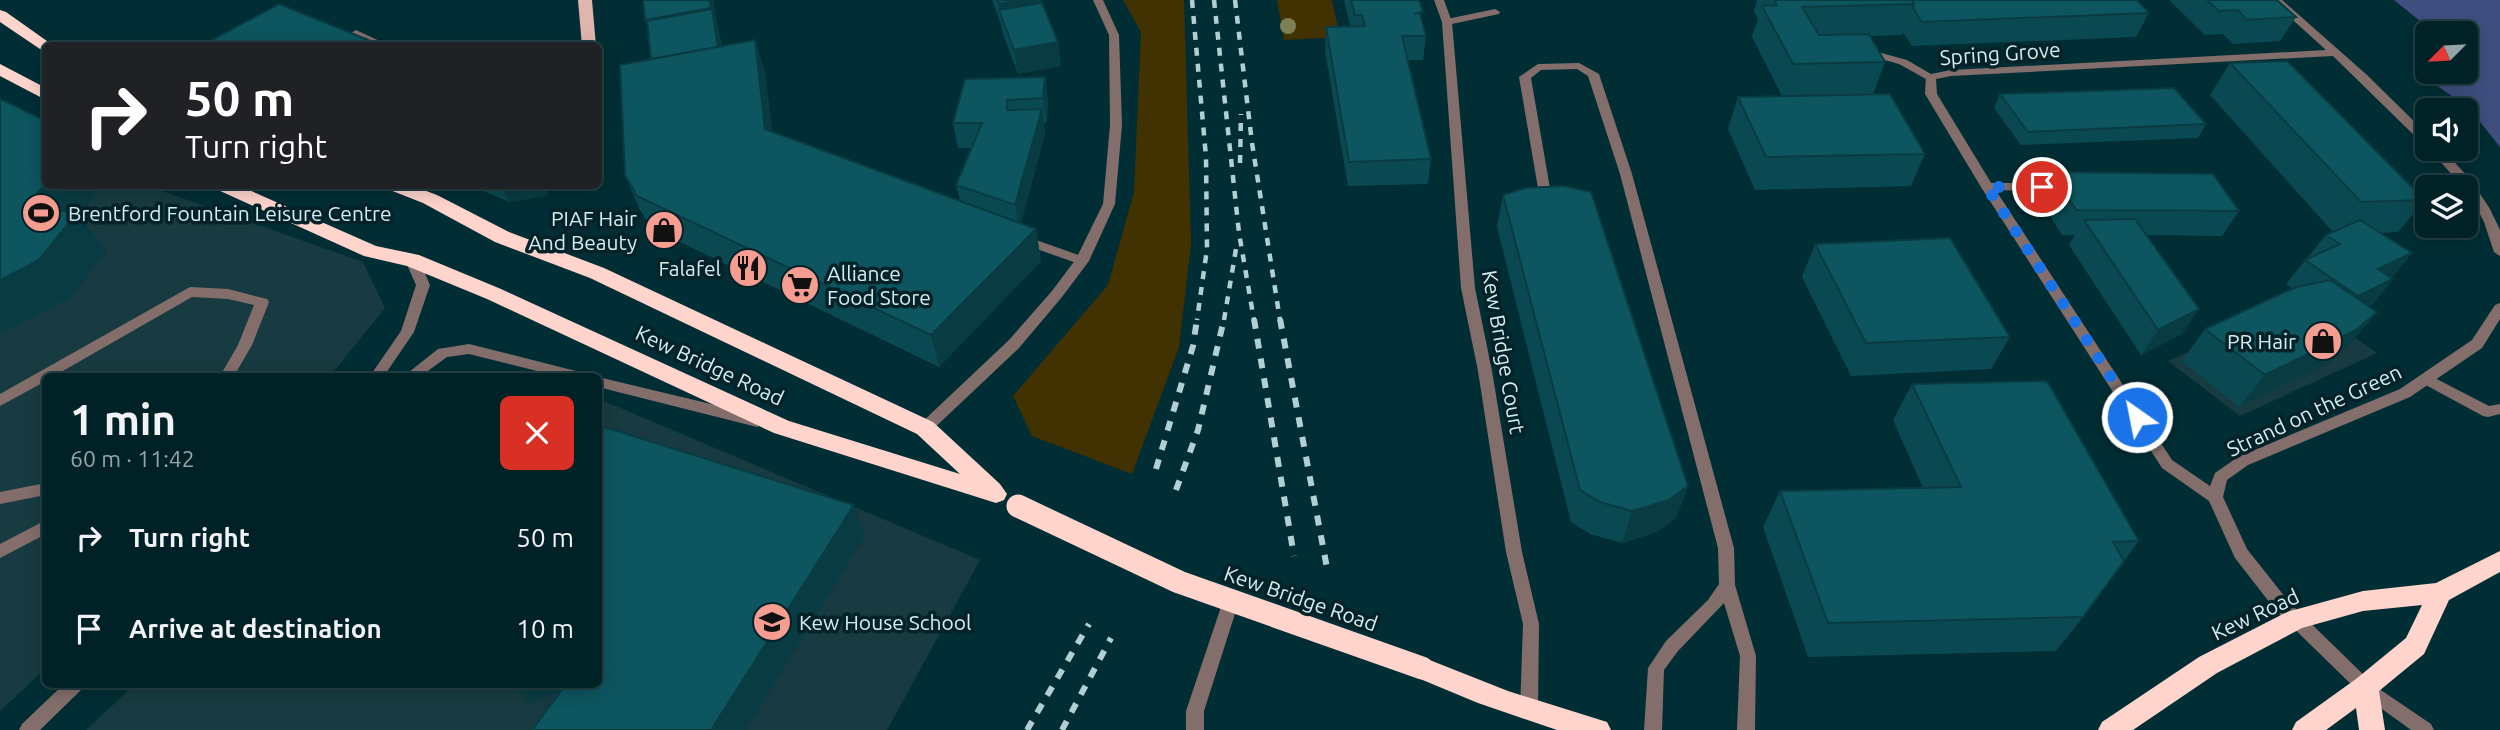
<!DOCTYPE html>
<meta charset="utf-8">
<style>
:root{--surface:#002227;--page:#0a2a2f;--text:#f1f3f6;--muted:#95a4a7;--line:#223f44}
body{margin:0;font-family:Ubuntu,sans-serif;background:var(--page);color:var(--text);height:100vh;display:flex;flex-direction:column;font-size:26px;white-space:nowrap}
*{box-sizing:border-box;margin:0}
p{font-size:23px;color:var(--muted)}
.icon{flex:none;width:38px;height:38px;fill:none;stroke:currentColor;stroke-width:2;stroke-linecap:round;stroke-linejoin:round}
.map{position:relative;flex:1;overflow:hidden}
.drawer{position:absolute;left:42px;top:373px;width:560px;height:315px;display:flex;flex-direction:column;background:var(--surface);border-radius:10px;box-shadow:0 4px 18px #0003,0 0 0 2px var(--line)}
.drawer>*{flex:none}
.top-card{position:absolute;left:42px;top:42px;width:560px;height:147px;border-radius:10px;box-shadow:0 4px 18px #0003,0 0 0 2px var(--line);background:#202124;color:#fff;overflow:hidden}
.needle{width:46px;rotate:246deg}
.fabs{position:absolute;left:2415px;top:21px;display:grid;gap:14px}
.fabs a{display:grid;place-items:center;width:63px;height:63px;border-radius:10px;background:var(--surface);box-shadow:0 4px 18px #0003,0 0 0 2px var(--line);font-size:35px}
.pin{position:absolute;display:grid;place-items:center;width:60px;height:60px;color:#fff;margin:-30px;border:4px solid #fff;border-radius:50%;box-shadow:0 2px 7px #0007}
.me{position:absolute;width:77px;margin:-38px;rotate:327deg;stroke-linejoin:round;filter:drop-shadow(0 0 5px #0008)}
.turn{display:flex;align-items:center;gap:24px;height:147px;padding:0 28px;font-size:32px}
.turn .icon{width:91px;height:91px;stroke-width:2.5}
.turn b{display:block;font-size:49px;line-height:60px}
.round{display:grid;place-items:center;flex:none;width:74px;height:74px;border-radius:10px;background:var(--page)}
.overview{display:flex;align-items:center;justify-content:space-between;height:119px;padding:0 28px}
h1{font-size:42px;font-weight:700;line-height:52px}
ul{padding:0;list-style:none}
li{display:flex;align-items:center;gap:21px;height:91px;padding:0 28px}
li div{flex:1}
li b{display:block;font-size:26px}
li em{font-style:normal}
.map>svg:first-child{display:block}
</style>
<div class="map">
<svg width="2500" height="730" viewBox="0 0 2500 730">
<rect width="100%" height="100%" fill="#002e34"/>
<g fill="#173b40">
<polygon points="0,119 46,186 148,186 363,262 385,308 330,376 46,376 45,669 0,711"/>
<polygon points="2302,300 2377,353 2240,416 2168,361"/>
<polygon points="599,399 980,560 887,730 86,730 135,684 598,684"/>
</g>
<g fill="#423201">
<polygon points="1123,0 1184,0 1191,244 1179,347 1132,474 1032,436 1013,396 1108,285 1134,192 1141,32"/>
<polygon points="1277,0 1332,0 1340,37 1284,40"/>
</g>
<polygon fill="#3f4f80" points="2394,0 2500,0 2500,147 2469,108 2413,69 2427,67 2427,72 2466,72 2466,63 2469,62 2466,59 2466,33 2435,33"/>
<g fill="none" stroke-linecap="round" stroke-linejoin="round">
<g fill="#836e6b" fill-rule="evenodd">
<polygon points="1495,9 1500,12 1499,14 1447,25 1442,22 1447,19"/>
<polygon points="356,30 386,44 387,46 372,46 352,35 351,33"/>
<polygon points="1863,48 1907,60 1936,77 1934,79 1926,79 1899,64 1859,53 1857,51"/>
<polygon points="1579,63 1599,74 1632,174 1734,548 1735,585 1756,656 1755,730 1737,730 1740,656 1724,603 1678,651 1664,670 1662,730 1644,730 1648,668 1666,641 1708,600 1719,584 1718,548 1620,174 1588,76 1577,69 1541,70 1531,78 1552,200 1546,204 1540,200 1519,77 1538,64"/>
<polygon points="1987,183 2063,183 2069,187 2063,191 1983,190 1981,187"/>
<polygon points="1022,235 1087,258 1089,261 1082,265 1017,242 1016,239 1017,236"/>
<polygon points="190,287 228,289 267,299 269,302 252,345 234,376 220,376 238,345 254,305 228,299 192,297 54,376 46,376 46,381 0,406 0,394"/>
<polygon points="2427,374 2489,406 2500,404 2500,414 2488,417 2483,416 2422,383 2420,379 2422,375"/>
<polygon points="46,483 46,495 0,504 0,492"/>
<polygon points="46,520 46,534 0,558 0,544"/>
<polygon points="2366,680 2431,724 2434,730 2411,730 2360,693 2357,688 2360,683"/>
</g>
<g fill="#836e6b" fill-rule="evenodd">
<polygon points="1093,0 1103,0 1119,35 1122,125 1115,204 1089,261 1062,297 1019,348 930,432 920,432 918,428 920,424 1009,340 1052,291 1076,259 1103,204 1110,125 1109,35"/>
<polygon points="1434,0 1444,0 1452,22 1475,288 1492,371 1522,552 1539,624 1538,711 1535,717 1529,719 1523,717 1520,711 1523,624 1506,552 1478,371 1461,288 1442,22"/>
<polygon points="2271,0 2282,0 2367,75 2427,134 2427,145 2423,144 2333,56 1951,76 1936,79 1937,94 1993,186 2172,460 2210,486 2215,473 2238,457 2400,389 2472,340 2495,305 2500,303 2500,319 2482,348 2410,397 2248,465 2227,480 2223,497 2247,549 2289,602 2371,682 2374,687 2371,692 2365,695 2359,692 2277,612 2235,558 2209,501 2162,468 1981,187 1925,94 1926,75 1951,70 2326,50"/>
<polygon points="2429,149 2442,149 2471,180 2490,209 2500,230 2500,256 2494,252 2484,222 2466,187 2463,187"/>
<polygon points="412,256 419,260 430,285 414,332 384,376 370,376 401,331 416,285 405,260"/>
<polygon points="469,344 576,371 583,376 557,376 469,354 447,357 421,376 404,376 438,349"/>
<polygon points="598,377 757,415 762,417 764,421 762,425 757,427 598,387"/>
<polygon points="1231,594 1237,596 1239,601 1204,711 1204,730 1186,730 1186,711 1223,601 1225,596"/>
<polygon points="64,684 84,684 82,689 40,730 19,730 22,724"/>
</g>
<polygon fill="#e0b5ae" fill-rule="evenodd" points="578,0 592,0 596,46 582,46"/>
<g fill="#fed4cd" fill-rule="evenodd">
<polygon points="0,10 6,12 54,46 46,46 46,51 40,49 0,22"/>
<polygon points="0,64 46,88 46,100 0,76"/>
<polygon points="216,186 240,186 376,246 419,255 501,289 789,421 960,474 917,434 590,278 495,242 423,203 390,190 388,186 413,186 437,195 509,232 604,268 933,422 1000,484 1007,494 1004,500 996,503 774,433 487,299 407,266 364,256 218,190"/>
<polygon points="2500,551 2500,572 2449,600 2424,654 2379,691 2385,730 2359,730 2356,708 2326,730 2292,730 2296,722 2356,679 2406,638 2422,605 2363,611 2302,628 2217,673 2133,730 2098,730 2102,722 2199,657 2287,612 2363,591 2436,583"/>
<polygon points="1422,657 1508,691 1607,722 1611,730 1557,730 1478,703 1413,676 1409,668 1413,660"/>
</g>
<g stroke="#b1d0d4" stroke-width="4.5" stroke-dasharray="8 8" stroke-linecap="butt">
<polyline points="1192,0 1206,157 1207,249 1197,320"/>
<polyline points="1214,0 1239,233 1254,320"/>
<polyline points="1235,0 1252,143 1280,320"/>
<polyline points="1240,163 1241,114"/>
<polyline points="1224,320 1237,243"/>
</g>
<g stroke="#b1d0d4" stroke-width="6" stroke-dasharray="10 10" stroke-linecap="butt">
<polyline points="1254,319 1294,556"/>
<polyline points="1280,319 1327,568"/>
<polyline points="1156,469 1193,346 1197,319"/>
<polyline points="1176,490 1198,430 1224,319"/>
<polyline points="1027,730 1089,624"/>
<polyline points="1062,730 1111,638"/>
</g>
<polyline stroke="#fed4cd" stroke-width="23" points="1018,506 1179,582 1422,668"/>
</g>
<circle fill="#7d8052" cx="1288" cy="26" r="8"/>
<g fill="#0b4952">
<polygon points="992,0 1042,0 1043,4 1058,42 1061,66 1018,74 1003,34 1001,24"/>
<polygon points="1344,0 1419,0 1422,21 1426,36 1423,60 1407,60 1431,159 1428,184 1348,186 1325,51 1326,27 1350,26"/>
<polygon points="1757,0 2137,0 2149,13 2136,37 1912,46 1903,32 1902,35 1870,36 1885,62 1873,94 1782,96 1752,37 1758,19 1754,11"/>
<polygon points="2169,0 2277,0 2296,17 2280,41 2233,44 2223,34 2205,35"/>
<polygon points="645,20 718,27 722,46 765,72 772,132 960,200 956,185 972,148 958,148 953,123 1045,77 1048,101 1047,122 1044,123 1045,134 1021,223 1036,229 1041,261 939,367 651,228 639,208 625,175 651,59 647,26"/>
<polygon points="2230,63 2425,200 2398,232 2380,233 2391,278 2393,279 2373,304 2369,306 2377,312 2350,344 2329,363 2239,407 2182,361 2205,329 2292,288 2286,284 2326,235 2333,232 2210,95"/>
<polygon points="2000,94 2206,124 2198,138 2021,145 1994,108"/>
<polygon points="1738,97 1925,154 1911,186 1755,190 1728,129"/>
<polygon points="2052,172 2239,211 2222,236 2146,235 2182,334 2141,355 2069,245 2075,235 2062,235 2038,197"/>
<polygon points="472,186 549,186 547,196 509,202"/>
<polygon points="1503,195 1688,486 1676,518 1657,532 1622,543 1590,534 1571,522 1497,227"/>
<polygon points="1815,244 2010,337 1991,369 1851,376 1802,277"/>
<polygon points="1912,384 2139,541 2124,561 2083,617 2056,651 1808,657 1763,527 1780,491 1923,488 1893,420"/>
</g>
<g fill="#093c42">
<polygon points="709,0 713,0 727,76 654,44 645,20"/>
<polygon points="1019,0 1042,0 1045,20 1000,14 999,4"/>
<polygon points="755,40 765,72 776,161 765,129"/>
<polygon points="1058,42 1061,66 1018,74 1014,50"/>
<polygon points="1045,77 1048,101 1047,122 1043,98"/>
<polygon points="1042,109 1045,134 1019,230 1015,205"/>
<polygon points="46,183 46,186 102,186 79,216 107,251 71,297 0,335 0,280 29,203"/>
<polygon points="501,186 549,186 547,196 509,202"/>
<polygon points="1036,229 1041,261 939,367 931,335"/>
<polygon points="2412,253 2392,278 2378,269"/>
<polygon points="2393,279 2373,304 2338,320 2358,296"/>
<polygon points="2199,309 2182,334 2141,355 2158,330"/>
<polygon points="2377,312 2350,344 2329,363 2239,407 2265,375"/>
<polygon points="1688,486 1676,518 1657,532 1622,543 1632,511"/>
<polygon points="854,505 865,536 746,730 711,730"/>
<polygon points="514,684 585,684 528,703"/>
</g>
<g fill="#0d555f" stroke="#093c42" stroke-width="2">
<polygon points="643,0 709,0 711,8 645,20"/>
<polygon points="998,0 1019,0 999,4"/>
<polygon points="1351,0 1419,0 1423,12 1414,14 1420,13 1426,36 1402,36 1431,159 1349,162 1326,27 1365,26 1362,15 1355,15"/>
<polygon points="1774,0 1912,0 1914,4 1802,7 1819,35 1869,34 1885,62 1793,64 1762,6 1777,5"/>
<polygon points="1912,0 2137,0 2149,13 1922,22 1913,8 1914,4"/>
<polygon points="2207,0 2277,0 2296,17 2247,20 2238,10 2219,11"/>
<polygon points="1042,3 1058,42 1014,50 999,10"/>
<polygon points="279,4 383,46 201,46"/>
<polygon points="712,9 718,47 651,59 647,21"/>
<polygon points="755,40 765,129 1036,229 931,335 637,196 625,175 620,65"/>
<polygon points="2287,61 2425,200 2361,202 2230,63"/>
<polygon points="1045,77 1043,98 1007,100 1007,110 1042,109 1015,205 956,185 982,123 953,123 965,79"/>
<polygon points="2174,88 2206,124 2028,132 2000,94"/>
<polygon points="1890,94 1925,154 1766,157 1738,97"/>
<polygon points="0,99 46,121 46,183 29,203 76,214 39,260 0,280"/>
<polygon points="2052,172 2213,174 2239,211 2076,210"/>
<polygon points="1564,186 1591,192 1688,486 1669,500 1632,511 1600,502 1580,490 1503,195 1525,188"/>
<polygon points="2135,219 2199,309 2158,330 2084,220"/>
<polygon points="2360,220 2412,253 2378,269 2393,279 2358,296 2305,260 2340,244 2326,235"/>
<polygon points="1950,238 2010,337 1866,343 1815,244"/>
<polygon points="2330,280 2377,312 2356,330 2265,375 2205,329 2296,287"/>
<polygon points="2047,381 2139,541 2113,542 2124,561 2083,617 1828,623 1780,491 1961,487 1912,384"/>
<polygon points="598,425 854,505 711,730 532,730 566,684 598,684"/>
</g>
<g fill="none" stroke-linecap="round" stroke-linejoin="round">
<polyline stroke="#1a73e8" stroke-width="12" stroke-dasharray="0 21.6" points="2042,187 1987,187 2137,417"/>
</g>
<defs>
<symbol id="stadium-disc" viewBox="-11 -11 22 22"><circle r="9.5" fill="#f59d90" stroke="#042227"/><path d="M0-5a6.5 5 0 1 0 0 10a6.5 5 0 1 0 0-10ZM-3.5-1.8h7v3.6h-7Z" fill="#111"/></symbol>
<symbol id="shop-disc" viewBox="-11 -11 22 22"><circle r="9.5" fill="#f59d90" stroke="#042227"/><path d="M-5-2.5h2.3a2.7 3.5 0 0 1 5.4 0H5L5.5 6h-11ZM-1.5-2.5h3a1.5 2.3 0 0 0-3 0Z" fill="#111"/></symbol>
<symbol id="restaurant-disc" viewBox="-11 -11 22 22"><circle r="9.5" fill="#f59d90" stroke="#042227"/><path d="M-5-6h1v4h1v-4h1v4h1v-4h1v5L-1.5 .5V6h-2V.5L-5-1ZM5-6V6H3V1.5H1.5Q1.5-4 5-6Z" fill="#111"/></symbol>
<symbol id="supermarket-disc" viewBox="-11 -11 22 22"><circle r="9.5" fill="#f59d90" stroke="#042227"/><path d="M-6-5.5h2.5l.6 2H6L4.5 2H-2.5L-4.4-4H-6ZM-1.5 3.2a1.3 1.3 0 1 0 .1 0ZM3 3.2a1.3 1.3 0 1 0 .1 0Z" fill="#111"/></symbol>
<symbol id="school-disc" viewBox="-11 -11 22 22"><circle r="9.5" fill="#f59d90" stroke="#042227"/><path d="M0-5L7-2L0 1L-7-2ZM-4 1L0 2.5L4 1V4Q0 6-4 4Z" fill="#111"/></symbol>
</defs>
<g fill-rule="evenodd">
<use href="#stadium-disc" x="19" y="191" width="44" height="44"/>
<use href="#shop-disc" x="642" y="208" width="44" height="44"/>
<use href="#restaurant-disc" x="726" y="246" width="44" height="44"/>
<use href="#supermarket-disc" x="778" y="263" width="44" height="44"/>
<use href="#shop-disc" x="2301" y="319" width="44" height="44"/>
<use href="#school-disc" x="750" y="600" width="44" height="44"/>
</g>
<g text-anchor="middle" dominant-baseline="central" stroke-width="7" stroke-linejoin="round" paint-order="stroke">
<g font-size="21" fill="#d2eef2" stroke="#042227">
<text transform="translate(2000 53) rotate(-4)">Spring Grove</text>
<text transform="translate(1504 352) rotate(80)">Kew Bridge Court</text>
<text transform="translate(710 365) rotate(25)">Kew Bridge Road</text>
<text transform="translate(2314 410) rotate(-25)">Strand on the Green</text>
<text transform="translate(1301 598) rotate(19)">Kew Bridge Road</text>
<text transform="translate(2255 614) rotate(-25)">Kew Road</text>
</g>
<g font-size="21" fill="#d2eef2" stroke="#042227" text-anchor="start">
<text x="68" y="213">Brentford Fountain Leisure Centre</text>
<text x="637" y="218" text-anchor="end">PIAF Hair<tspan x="637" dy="24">And Beauty</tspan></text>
<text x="721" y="268" text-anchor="end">Falafel</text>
<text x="827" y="273">Alliance<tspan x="827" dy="24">Food Store</tspan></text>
<text x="2296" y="341" text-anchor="end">PR Hair</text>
<text x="799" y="622">Kew House School</text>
</g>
</g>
</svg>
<div class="fabs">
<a><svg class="needle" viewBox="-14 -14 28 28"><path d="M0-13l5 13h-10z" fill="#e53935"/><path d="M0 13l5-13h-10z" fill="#95a4a7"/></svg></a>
<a><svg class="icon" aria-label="sound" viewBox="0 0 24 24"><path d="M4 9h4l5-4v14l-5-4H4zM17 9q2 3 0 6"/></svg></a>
<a><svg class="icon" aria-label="layers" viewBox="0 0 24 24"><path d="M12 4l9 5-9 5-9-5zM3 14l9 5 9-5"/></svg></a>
</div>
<div class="pin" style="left:2042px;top:187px;background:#d93025"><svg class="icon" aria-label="arrive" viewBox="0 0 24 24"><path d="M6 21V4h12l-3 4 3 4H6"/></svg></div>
<svg class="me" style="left:2137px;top:417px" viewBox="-20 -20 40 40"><circle r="17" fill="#1a73e8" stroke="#fff" stroke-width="3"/><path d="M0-11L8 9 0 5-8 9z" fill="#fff"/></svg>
<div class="top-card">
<div class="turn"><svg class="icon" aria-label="right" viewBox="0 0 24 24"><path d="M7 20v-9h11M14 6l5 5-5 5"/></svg><div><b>50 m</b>Turn right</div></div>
</div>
<section class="drawer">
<div class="overview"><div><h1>1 min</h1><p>60 m · 11:42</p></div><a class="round" style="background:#d93025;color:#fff"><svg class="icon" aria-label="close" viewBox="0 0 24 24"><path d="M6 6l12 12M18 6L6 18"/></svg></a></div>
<ul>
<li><svg class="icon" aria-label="right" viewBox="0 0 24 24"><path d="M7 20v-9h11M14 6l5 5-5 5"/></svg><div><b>Turn right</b></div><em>50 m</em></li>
<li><svg class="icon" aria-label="arrive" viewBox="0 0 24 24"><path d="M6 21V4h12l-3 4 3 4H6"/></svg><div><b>Arrive at destination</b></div><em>10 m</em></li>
</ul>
</section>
</div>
